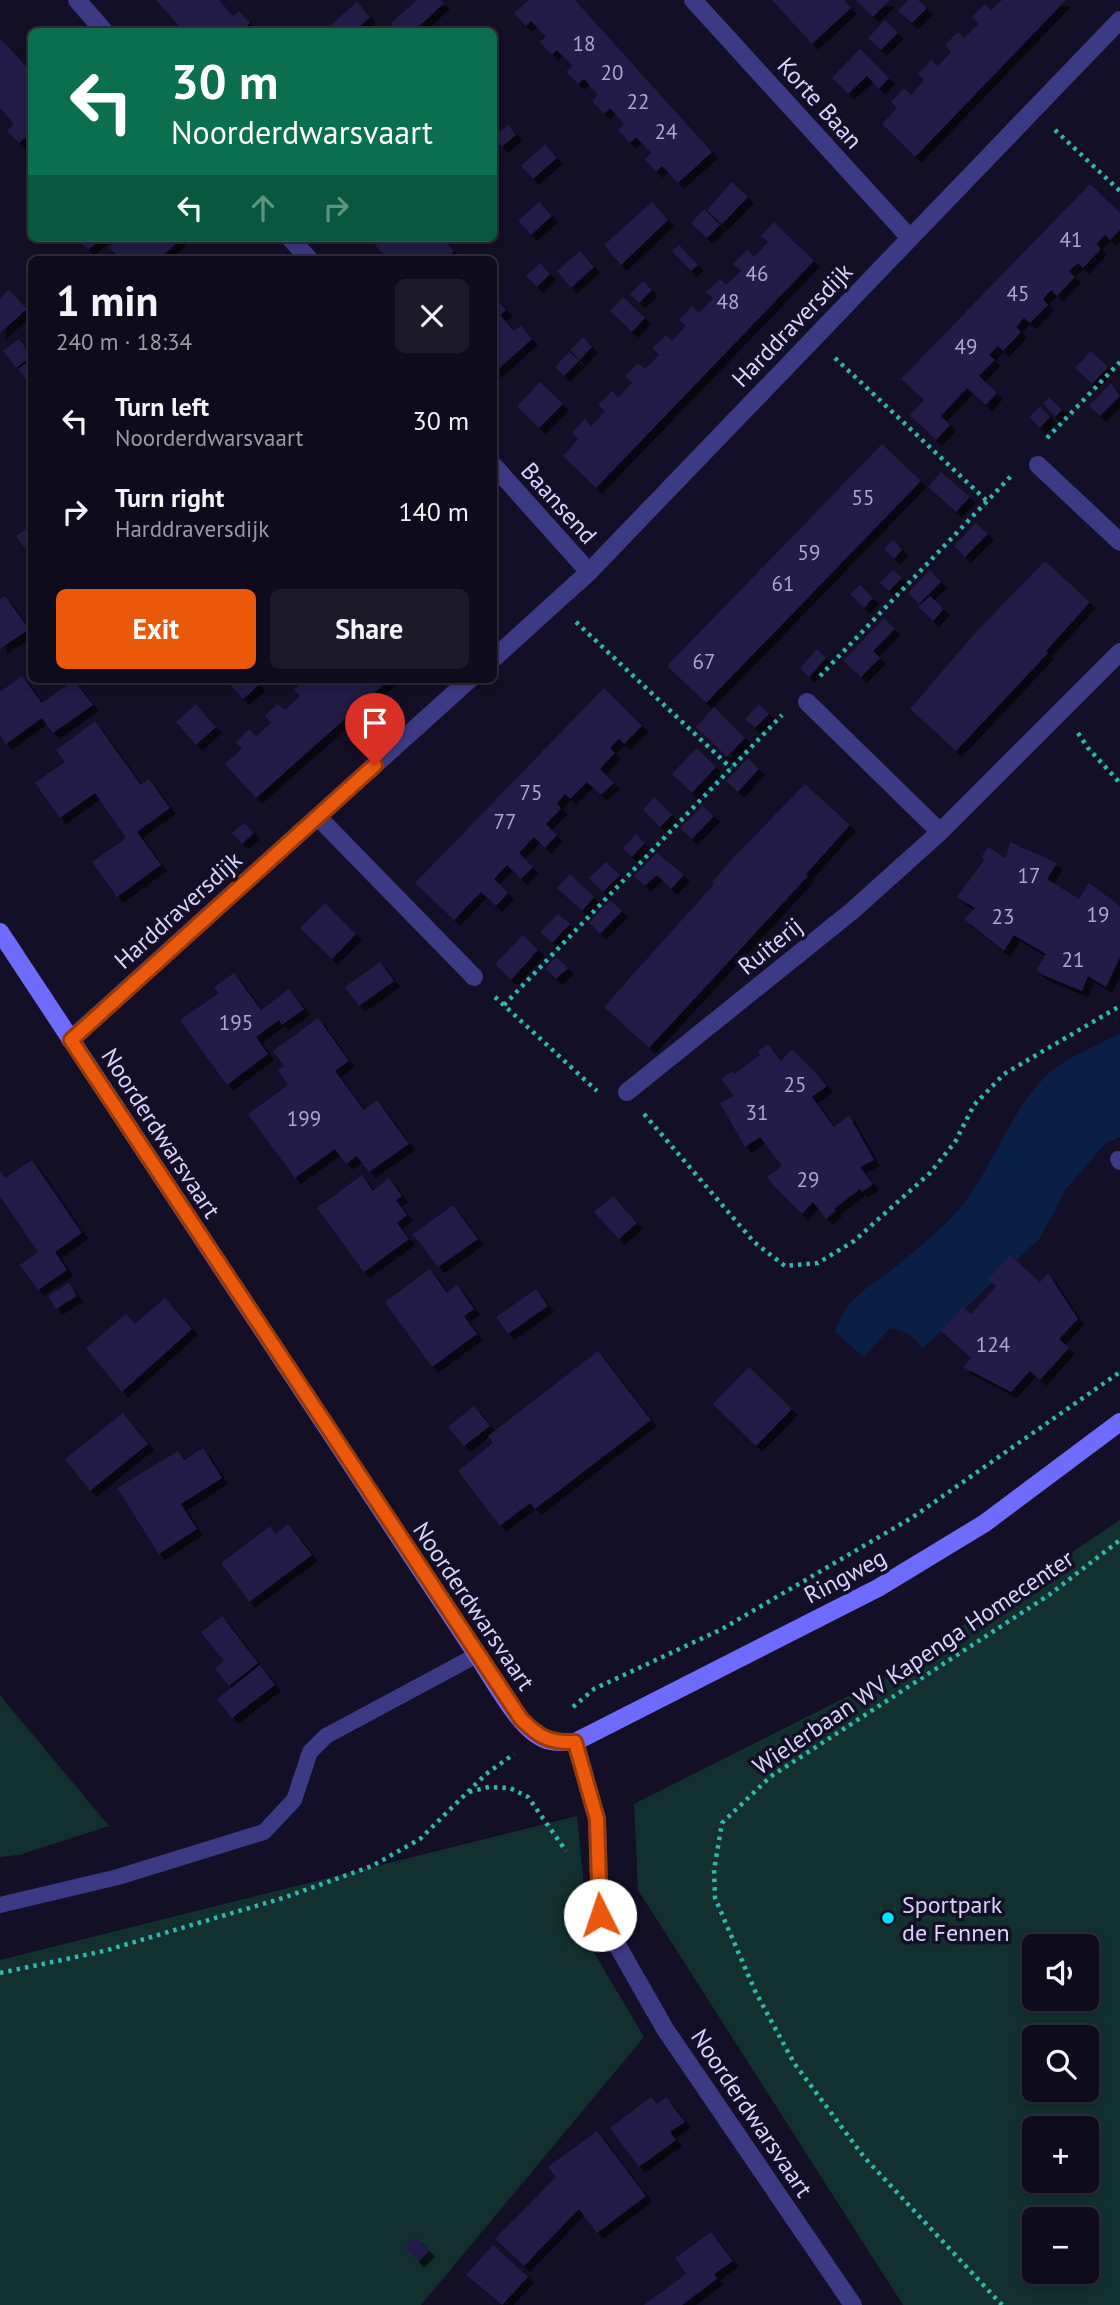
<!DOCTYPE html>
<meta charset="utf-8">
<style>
:root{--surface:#0e0b1c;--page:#1c1929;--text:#f1f3f6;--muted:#9b9ba3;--line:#2e2b3b;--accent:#ea580c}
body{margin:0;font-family:"PT Sans",sans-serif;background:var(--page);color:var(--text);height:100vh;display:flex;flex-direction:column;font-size:26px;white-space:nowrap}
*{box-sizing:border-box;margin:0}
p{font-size:23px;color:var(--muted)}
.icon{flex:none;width:38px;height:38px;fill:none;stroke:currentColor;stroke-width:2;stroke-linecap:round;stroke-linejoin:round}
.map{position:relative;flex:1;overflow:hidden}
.panel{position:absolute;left:28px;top:256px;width:469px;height:427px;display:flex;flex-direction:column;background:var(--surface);border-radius:10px;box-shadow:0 4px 10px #0003,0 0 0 2px var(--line)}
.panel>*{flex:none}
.hud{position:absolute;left:28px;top:28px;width:469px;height:214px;border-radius:10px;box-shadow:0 4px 10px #0003,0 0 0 2px var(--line);background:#0b6e4f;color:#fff;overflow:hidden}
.fabs{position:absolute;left:1022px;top:1934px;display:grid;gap:14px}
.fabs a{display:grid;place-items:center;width:77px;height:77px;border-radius:10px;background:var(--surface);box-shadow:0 4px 10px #0003,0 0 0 2px var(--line);font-size:35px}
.pin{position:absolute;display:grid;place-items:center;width:60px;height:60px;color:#fff;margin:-72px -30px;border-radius:50% 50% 50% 0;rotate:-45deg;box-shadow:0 0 7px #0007}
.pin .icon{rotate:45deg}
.me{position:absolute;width:77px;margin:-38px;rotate:356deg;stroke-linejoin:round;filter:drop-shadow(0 0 5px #0008)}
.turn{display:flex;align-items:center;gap:24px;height:147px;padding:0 28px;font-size:32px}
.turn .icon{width:91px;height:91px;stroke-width:2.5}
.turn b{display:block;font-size:49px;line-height:60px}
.lanes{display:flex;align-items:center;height:66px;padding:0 28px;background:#0003;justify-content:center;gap:35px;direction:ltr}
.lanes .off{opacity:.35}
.round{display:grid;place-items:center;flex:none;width:74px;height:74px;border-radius:10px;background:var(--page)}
.summary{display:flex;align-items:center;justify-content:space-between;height:119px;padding:0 28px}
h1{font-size:42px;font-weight:700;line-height:52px}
.primary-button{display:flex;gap:14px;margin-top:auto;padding:14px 28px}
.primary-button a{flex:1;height:80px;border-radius:10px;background:var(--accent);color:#fff;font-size:28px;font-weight:700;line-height:80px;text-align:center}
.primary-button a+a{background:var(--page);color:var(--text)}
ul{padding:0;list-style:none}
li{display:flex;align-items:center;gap:21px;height:91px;padding:0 28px}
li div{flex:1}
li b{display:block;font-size:26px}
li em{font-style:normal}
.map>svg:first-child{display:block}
</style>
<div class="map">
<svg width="1120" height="2305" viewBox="0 0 1120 2305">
<defs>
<filter id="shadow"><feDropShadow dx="6" dy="6" stdDeviation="0" flood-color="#0009"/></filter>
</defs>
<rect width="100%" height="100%" fill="#130f26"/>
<g fill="#12302f" fill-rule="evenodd">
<path d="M1120,1520V2305H903L638,1890L634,1804L882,1679ZM1087,1946V1998H1034V1946ZM1087,2037V2090H1034V2037ZM1087,2128V2180H1034V2128ZM1034,2219H1087V2272H1034Z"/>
<polygon points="0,1695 3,1699 109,1826 19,1855 0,1857"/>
<polygon points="577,1816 590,1946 644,2037 421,2305 0,2305 0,1960"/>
</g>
<path fill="#0a1f44" d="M1120,1033V1137L1105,1144L1065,1190L1040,1238L923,1348L908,1333L890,1328L864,1357L835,1332C845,1297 873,1285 899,1264C918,1248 938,1232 955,1214C992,1172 1007,1115 1046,1076C1062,1059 1099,1045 1120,1033Z"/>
<g fill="#241b47" filter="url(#shadow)">
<polygon points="156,0 219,0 233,16 239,11 250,23 244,29 247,32 184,32"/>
<polygon points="417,0 441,0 444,3 413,32 399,32 391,23"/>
<polygon points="529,0 575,0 712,152 678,183 662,166 656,172 645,159 651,153 636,137 630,143 618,130 624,124 610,108 604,114 592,101 598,95 584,79 578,84 566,72 572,66 557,50 552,55 540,42 546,37 531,21 526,26 514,13"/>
<polygon points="772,0 844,0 851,8 812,44"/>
<polygon points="856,0 890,0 873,17"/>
<polygon points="908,0 918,0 927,8 912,23 898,11"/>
<polygon points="1002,0 1066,0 915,157 882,124 897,108 891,102 904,88 911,95 924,80 918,74 931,60 938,66 951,52 945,45 958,32 964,38 978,24 972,17 985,4 991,10"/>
<polygon points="357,2 370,17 354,32 335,32 330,26"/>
<polygon points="885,20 898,33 881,50 868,38"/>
<polygon points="0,38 32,73 32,143 26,137 19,143 7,131 14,124 0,108"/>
<polygon points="860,49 889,78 879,89 867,76 848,94 832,78"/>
<polygon points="508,125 516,135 502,147 494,137"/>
<polygon points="545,144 557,158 533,179 521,166"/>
<polygon points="732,182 748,197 722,224 707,210"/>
<polygon points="1090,184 1120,213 1120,230 1110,240 1105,235 1096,244 1101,249 1083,268 1078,263 1069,271 1075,277 1057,296 1051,290 1043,299 1048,305 1030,323 1024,318 1016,327 1021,332 1003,351 998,346 989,355 995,360 979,376 997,393 986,405 967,388 941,416 950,425 936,440 910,415 924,400 901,379"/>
<polygon points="539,202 552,216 531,235 518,221"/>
<polygon points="652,202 668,220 621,265 604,245"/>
<polygon points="704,209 720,225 707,238 691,223"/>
<polygon points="774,222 814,261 596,488 563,456 578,439 572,433 585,419 591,426 605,411 598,405 612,391 618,398 632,383 625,376 638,363 645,369 659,355 652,348 666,335 672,341 686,326 679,320 692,306 699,313 713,298 706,292 720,279 726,285 741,271 733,264 747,250 754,257 768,242 761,236"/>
<polygon points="76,238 102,238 88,250"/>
<polygon points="107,238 178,238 180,240 159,259 122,259 108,247 112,244"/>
<polygon points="369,238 432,238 437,244 442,238 454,251 448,257 450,259 388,259"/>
<polygon points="679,245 698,265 691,271 672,251"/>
<polygon points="580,251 594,267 571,288 557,271"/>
<polygon points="540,263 550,274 537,287 526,276"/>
<polygon points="643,281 652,290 639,303 630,294"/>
<polygon points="9,289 27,309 0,333 0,298"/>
<polygon points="494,295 506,310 500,315 514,331 521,326 532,339 494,373"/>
<polygon points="623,297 645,318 632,332 610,311"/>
<polygon points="583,337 592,347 580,360 570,350"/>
<polygon points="19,339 32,356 16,368 3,351"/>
<polygon points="1091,351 1108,367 1092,384 1075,368"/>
<polygon points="569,352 579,361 564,376 555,367"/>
<polygon points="32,359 32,387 18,369"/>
<polygon points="540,382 563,404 539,428 517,406"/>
<polygon points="1111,383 1120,396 1100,416 1089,406"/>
<polygon points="1049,397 1062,410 1055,417 1043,403"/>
<polygon points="1040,406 1050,417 1040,428 1029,417"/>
<polygon points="882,444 921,481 706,703 667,666"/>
<polygon points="941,472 970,497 956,512 928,487"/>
<polygon points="976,523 988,534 965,557 954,546"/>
<polygon points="32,524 32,552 29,554 16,536"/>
<polygon points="893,540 902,550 894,559 884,549"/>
<polygon points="1045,561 1090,602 1046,651 1048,653 956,751 910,709 975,633"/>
<polygon points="893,570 902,578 889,591 880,583"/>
<polygon points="930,570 941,582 919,604 908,593"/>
<polygon points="860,585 873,598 864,608 850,594"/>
<polygon points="5,596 29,629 0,649 0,599"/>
<polygon points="930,596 944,609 933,621 918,607"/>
<polygon points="884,618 895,629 873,651 880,658 861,677 843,661"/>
<polygon points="817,649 826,658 809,677 800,668"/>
<polygon points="22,676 42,703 74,680 93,705 53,733 42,718 6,744 0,735 0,692"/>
<polygon points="225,679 254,679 259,685 243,699"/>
<polygon points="305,679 314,684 319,679 390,679 256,798 225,764 242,749 236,742 249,729 256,736 271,723 265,716 277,704 285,710 300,696 294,690"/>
<polygon points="604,688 642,726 624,744 619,739 610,748 615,753 600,769 614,783 601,795 587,782 570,799 565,794 557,803 561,809 546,824 557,835 545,848 534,837 519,853 533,867 521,879 507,865 494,879 508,893 496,906 481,892 454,920 415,883"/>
<polygon points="196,704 216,727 196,745 176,722"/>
<polygon points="759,704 769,714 755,728 745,719"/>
<polygon points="714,707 745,738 727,757 696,727"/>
<polygon points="95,721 141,785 149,779 170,808 137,832 161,865 117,897 92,862 126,838 95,793 60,818 35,783 65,762 56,750"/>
<polygon points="697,748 716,767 692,793 672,774"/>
<polygon points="748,758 759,769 738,792 726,781"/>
<polygon points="805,784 850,825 806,874 808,876 649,1048 604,1007 714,884 712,882 735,856"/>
<polygon points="654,797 672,815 660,827 643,810"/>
<polygon points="703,806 714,816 692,839 680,828"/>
<polygon points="244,823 254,833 242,844 232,833"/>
<polygon points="636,834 645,843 632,857 623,848"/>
<polygon points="1010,842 1057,863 1047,879 1079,899 1089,883 1120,906 1120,957 1106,987 1088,976 1082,991 1043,975 1036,970 1046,954 1014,935 1004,951 964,919 975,908 957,897 985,859 981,858 988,847 1006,858"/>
<polygon points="657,853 684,875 671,889 657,875 645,886 634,876"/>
<polygon points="606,862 620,875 603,892 589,878"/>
<polygon points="570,874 594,897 582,911 557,888"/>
<polygon points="610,900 622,911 600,934 589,923"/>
<polygon points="325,903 356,934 332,959 300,928"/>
<polygon points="558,914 570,924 552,943 540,932"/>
<polygon points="523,935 538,950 511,980 495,964"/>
<polygon points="556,957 568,968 556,979 545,969"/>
<polygon points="380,962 394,981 359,1006 345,987"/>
<polygon points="234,973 261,1010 289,989 304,1009 282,1025 279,1020 256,1037 268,1054 227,1085 180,1020 219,993 214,987"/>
<polygon points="318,1018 349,1061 335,1071 364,1110 377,1100 409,1144 369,1172 357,1156 346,1164 335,1149 295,1178 248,1114 288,1085 278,1070 284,1066 273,1051"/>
<polygon points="768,1044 781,1061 792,1049 817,1074 827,1086 812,1097 834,1127 849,1115 874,1160 860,1167 873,1184 862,1192 860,1189 834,1209 836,1211 826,1219 813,1202 802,1214 772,1184 767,1177 782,1166 760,1137 745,1147 720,1103 734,1096 721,1079 732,1071 734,1074 760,1055 758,1051"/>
<polygon points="32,1160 82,1233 55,1252 67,1270 38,1290 20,1265 38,1252 0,1196 0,1171 5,1178"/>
<polygon points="362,1175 373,1191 389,1178 402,1196 396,1200 407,1215 397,1223 409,1239 364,1272 317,1208"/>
<polygon points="613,1196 637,1223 619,1239 594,1212"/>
<polygon points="453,1205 478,1239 438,1267 413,1234"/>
<polygon points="1010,1255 1040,1282 1048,1273 1078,1319 1059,1339 1069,1348 1040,1380 1030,1371 1011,1392 963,1367 971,1358 941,1331 963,1307 971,1314 983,1301 996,1286 988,1279"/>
<polygon points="430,1269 447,1293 457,1285 474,1309 464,1316 477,1334 432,1367 385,1302"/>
<polygon points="69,1283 77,1296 56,1309 48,1296"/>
<polygon points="536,1289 548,1306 508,1334 496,1317"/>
<polygon points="165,1298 192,1329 122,1392 86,1348 126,1314 135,1324"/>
<polygon points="598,1351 651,1420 535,1509 530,1503 500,1526 458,1471 493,1443 488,1436"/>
<polygon points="749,1367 792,1409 756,1446 713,1404"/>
<polygon points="474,1406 490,1426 464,1446 448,1427"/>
<polygon points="123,1413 148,1444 90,1491 65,1459"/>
<polygon points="203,1448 222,1478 181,1504 197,1529 159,1554 117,1488 178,1451 184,1460"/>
<polygon points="288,1524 312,1555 249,1602 221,1563 270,1526 275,1534"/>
<polygon points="222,1616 258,1663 229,1686 215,1668 224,1661 201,1632"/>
<polygon points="260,1665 275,1685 232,1718 217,1699"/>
<polygon points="651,2097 657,2104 666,2097 685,2122 670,2132 676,2140 639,2167 610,2128"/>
<polygon points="597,2131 646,2196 597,2233 579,2209 524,2266 495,2239 556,2177 548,2167"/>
<polygon points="711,2232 733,2261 714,2274 717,2279 682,2305 644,2305 686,2274 675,2258"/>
<polygon points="416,2237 429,2251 418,2262 405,2247"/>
<polygon points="493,2245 528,2277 502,2305 466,2275"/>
</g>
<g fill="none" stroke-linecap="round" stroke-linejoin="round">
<g stroke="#2fb8b0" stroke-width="4.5" stroke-dasharray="3.5 5" stroke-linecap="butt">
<polyline points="1055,130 1120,191"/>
<polyline points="835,358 987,501"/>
<polyline points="1047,438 1120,362"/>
<polyline points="576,622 731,768"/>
<polyline points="820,676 1012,475"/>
<polyline points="1078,733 1088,748 1120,783"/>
<polyline points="495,997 597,1091"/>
<polyline points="504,1005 782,715"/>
<polyline points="644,1114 754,1242 785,1266 818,1263 854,1241 930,1173 955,1142 974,1105 1004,1074 1120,1006"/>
<polyline points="573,1707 594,1689 722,1629 913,1517 1120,1372"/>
<polyline points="469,1792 489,1787 510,1788 528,1797 566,1851"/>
<polyline points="0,1973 104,1951 283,1898 372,1866 420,1839 486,1774 514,1754"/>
<polyline points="1002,2305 864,2157 794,2063 755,1991 715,1898 714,1870 722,1823 770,1777 1049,1595 1120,1540"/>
</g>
<g stroke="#3d3a85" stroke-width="16">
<polyline points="1118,1159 1120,1162"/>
<polyline points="0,1905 118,1877 264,1832 294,1800 310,1752 326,1736 477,1655"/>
</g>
<g stroke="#3d3a85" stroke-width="18">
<polyline points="77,0 105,32"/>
<polyline points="693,0 910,238"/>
<polyline points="290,238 309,259"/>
<polyline points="1038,465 1120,542"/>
<polyline points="494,466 589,572"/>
<polyline points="494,658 589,572 1120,20"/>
<polyline points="807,702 940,832"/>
<polyline points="318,817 474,977"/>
<polyline points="70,1040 470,679"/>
<polyline points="627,1092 852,911 940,832 1120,652"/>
<polyline points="575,1742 597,1819 600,1915 665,2029 853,2305"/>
</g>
<path stroke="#6f6bff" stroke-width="18" d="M0,932L477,1655C493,1678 520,1732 547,1740C556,1743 565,1742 575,1742L878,1588L985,1523L1120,1422"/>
</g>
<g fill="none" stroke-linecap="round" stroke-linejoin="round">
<defs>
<path id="route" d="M375,765L71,1040L521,1719C539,1737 549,1743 575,1742L597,1819L600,1915"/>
</defs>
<use href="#route" stroke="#983908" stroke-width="18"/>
<use href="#route" stroke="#ea580c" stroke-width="12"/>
</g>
<circle fill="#00e5ff" stroke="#130f26" stroke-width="2.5" cx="888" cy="1918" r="7"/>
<g text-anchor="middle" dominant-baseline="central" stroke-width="7" stroke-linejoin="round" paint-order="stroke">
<g font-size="21" fill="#aca6d1">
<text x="584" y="43">18</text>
<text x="612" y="72">20</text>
<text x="638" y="101">22</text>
<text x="666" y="131">24</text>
<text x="1071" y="239">41</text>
<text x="757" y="273">46</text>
<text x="1018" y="293">45</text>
<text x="728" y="301">48</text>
<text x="966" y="346">49</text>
<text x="863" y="497">55</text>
<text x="809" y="552">59</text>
<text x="783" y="583">61</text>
<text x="704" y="661">67</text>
<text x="531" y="792">75</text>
<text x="505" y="821">77</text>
<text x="1029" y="875">17</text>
<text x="1098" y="914">19</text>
<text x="1003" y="916">23</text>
<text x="1073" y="959">21</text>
<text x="236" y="1022">195</text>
<text x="795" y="1084">25</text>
<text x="757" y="1112">31</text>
<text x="304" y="1118">199</text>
<text x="808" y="1179">29</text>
<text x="993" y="1344">124</text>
</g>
<g font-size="24" fill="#d9d4ff" stroke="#130f26">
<text transform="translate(820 103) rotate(48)">Korte Baan</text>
<text transform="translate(792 325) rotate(-46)">Harddraversdijk</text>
<text transform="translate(559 503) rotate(48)">Baansend</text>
<text transform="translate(178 910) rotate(-42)">Harddraversdijk</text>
<text transform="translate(770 946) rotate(-39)">Ruiterij</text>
<text transform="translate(161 1133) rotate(57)">Noorderdwarsvaart</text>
<text transform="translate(845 1576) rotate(-28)">Ringweg</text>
<text transform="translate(474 1606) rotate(56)">Noorderdwarsvaart</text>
<text transform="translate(913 1662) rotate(-34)">Wielerbaan WV Kapenga Homecenter</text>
<text transform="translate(752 2113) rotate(56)">Noorderdwarsvaart</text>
</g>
<g font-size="24" fill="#d9d4ff" stroke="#130f26" text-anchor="start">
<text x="902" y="1904">Sportpark<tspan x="902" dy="28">de Fennen</tspan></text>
</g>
</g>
</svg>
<div class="fabs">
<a><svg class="icon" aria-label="sound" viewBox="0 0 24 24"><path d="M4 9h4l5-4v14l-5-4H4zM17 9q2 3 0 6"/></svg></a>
<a><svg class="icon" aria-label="search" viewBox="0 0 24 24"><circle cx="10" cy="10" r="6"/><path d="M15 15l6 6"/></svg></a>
<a>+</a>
<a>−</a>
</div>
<div class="pin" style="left:375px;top:765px;background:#d93025"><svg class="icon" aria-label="arrive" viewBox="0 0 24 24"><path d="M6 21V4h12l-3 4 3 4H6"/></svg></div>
<svg class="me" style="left:600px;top:1915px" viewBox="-20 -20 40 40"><circle r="19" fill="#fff"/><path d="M0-13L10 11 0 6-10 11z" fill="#ea580c"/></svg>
<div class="hud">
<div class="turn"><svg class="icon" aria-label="left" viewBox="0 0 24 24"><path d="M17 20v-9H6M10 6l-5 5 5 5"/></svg><div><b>30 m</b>Noorderdwarsvaart</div></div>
<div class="lanes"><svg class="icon" aria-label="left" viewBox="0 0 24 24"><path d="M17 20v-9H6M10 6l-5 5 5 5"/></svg><svg class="icon off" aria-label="ahead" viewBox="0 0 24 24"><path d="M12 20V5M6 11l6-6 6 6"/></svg><svg class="icon off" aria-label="right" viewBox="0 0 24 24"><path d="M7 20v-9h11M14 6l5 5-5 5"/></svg></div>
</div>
<section class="panel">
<div class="summary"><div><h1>1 min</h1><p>240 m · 18:34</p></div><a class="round"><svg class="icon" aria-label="close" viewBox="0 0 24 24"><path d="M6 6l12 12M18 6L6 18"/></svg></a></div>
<ul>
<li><svg class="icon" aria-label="left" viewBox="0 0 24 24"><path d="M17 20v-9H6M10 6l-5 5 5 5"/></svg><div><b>Turn left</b><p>Noorderdwarsvaart</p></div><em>30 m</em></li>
<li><svg class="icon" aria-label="right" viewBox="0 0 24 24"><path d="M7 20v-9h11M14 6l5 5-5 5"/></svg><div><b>Turn right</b><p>Harddraversdijk</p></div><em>140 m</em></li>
</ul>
<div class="primary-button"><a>Exit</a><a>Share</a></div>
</section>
</div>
